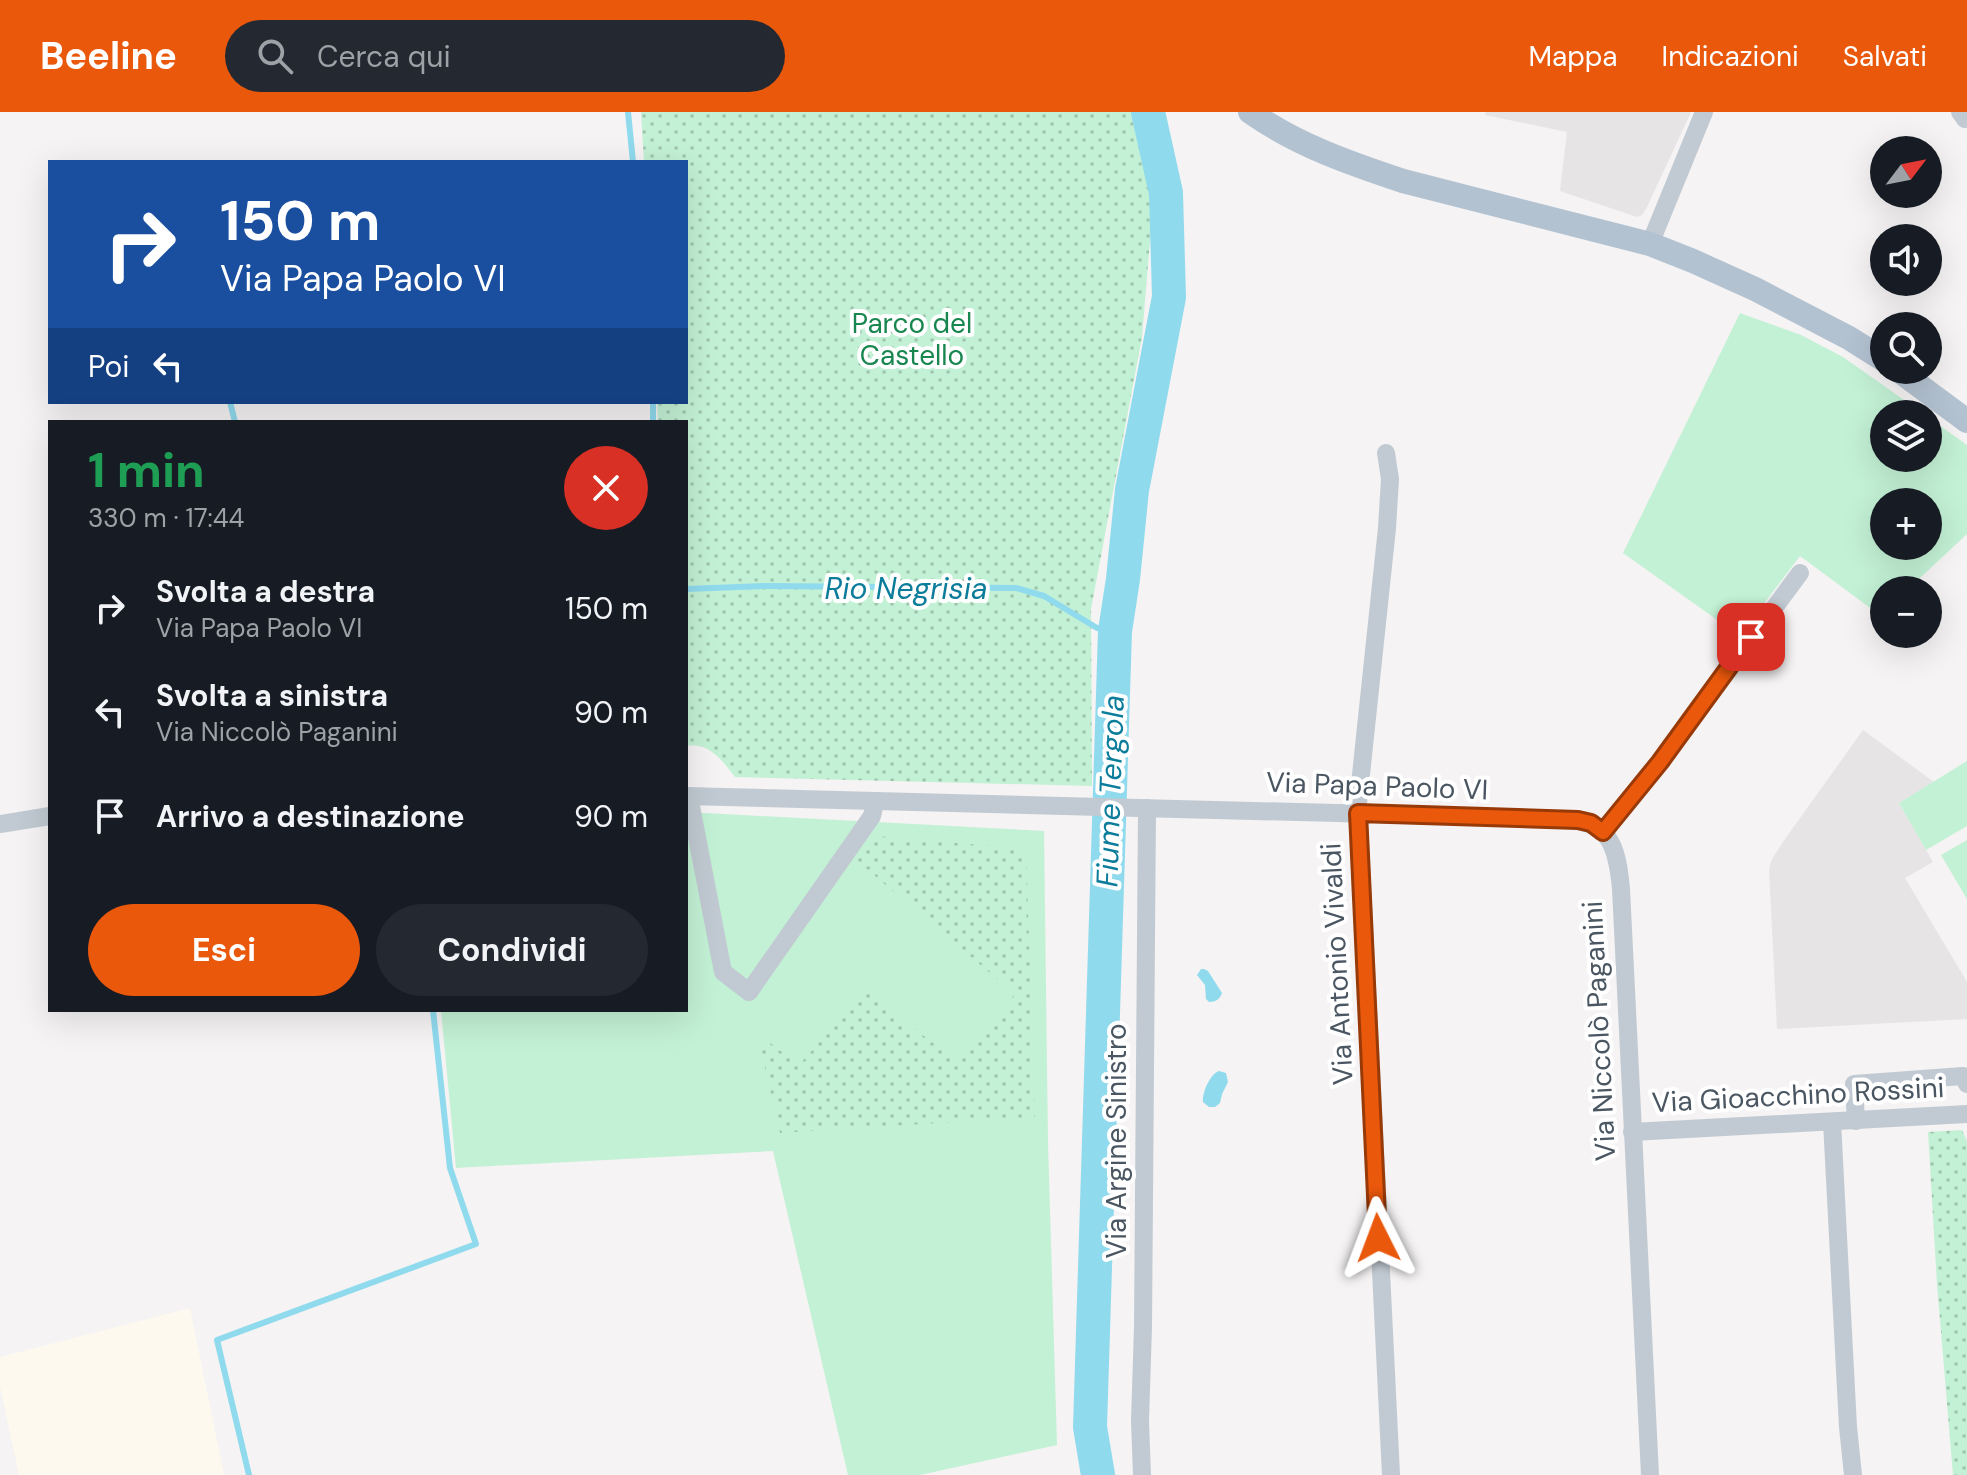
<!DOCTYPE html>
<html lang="it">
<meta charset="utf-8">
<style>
:root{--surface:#171b24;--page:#242831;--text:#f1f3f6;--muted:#9ea1a6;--accent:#ea580c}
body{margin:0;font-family:"DM Sans",sans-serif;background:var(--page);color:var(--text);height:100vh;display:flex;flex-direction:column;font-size:30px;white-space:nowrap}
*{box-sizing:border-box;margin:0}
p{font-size:26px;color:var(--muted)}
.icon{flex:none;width:44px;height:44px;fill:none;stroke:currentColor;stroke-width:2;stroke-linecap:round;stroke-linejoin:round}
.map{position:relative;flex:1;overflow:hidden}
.sheet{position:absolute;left:48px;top:308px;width:640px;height:592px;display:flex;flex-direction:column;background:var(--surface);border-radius:0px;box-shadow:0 8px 32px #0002}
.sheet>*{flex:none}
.guide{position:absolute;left:48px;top:48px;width:640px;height:244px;border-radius:0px;box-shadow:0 8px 32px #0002;background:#1a4fa0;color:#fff;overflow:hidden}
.needle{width:52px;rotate:58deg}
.controls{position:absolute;left:1870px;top:24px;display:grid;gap:16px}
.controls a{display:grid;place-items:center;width:72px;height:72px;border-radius:50%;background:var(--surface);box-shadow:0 8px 32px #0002;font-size:40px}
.pin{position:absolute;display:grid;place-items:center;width:68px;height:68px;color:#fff;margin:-34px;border-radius:16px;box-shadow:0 4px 12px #0006}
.me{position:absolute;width:88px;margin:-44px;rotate:357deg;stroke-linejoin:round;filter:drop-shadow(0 0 6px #0008)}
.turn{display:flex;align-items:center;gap:28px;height:168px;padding:0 40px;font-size:36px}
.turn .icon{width:104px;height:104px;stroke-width:2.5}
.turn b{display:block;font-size:56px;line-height:68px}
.then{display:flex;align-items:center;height:76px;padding:0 40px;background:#0003;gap:16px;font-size:30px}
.round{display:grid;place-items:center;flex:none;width:84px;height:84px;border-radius:42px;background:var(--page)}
.head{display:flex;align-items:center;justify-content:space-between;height:136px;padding:0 40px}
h1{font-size:48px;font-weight:700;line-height:60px;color:#1e9e55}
.primary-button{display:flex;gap:16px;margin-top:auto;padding:16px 40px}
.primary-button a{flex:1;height:92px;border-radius:48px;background:var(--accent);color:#fff;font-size:32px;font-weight:700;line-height:92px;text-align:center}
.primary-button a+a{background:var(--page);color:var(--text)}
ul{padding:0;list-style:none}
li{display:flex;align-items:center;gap:24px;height:104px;padding:0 40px}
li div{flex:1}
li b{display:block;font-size:30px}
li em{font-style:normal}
header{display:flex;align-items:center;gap:48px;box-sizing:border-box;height:112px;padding:0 40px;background:var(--accent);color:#fff}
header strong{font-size:38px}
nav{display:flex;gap:44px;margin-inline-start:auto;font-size:28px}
.search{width:560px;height:72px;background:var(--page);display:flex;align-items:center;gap:20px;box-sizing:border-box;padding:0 28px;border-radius:44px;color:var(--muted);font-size:30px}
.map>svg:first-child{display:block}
</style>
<header>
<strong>Beeline</strong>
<div class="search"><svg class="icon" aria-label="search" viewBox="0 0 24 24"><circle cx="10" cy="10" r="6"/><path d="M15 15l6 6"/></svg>Cerca qui</div>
<nav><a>Mappa</a><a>Indicazioni</a><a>Salvati</a></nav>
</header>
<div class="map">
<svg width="1967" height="1363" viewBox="0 0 1967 1363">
<defs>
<pattern id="park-dots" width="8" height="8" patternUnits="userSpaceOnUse" patternTransform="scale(2)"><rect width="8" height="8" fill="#c3f1d5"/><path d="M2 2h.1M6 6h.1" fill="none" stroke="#a0c6b0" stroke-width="1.8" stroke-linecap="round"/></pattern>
</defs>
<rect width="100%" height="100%" fill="#f5f3f3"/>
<polygon fill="#fdf9ef" points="190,1196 224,1363 19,1363 0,1275 0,1245"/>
<g fill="#e6e4e5">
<polygon points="1486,0 1691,0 1647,95 1642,103 1637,105 1560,79 1567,20 1485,3"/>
<polygon points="1863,618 1934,670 1899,691 1933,750 1905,766 1967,870 1967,907 1777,917 1769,757 1772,747 1785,727"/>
</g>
<g fill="#c3f1d5" fill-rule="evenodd">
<path d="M1740,201L1801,223L1843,245L1924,302H1884V346H1928V305L1967,333V422L1907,478H1884V501L1881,504L1800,444L1747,514L1738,508L1730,517L1623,441ZM1884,390H1928V434H1884Z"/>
<polygon points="1967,649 1967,714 1926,738 1899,691"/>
<polygon points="686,700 1044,719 1048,1031 1057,1333 920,1363 848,1363 773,1039 456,1056 441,898 686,898"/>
<polygon points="1967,728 1967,787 1941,743"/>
</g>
<g fill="url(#park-dots)">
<path d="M641,0H1136L1154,80L1142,225L1091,497L1092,674L735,665C723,649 708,629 686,634V310H658L657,290H686V50H644Z"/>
<polygon points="876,724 1026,737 1035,1005 780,1021 757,921 799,953 865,879 958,950 1015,882 855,747"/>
<polygon points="1962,1018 1967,1029 1967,1363 1953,1363 1937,1172 1928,1020"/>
</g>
<g fill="#90daee">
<path d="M1201,857H1204L1208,859L1222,881C1220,887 1216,890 1209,890L1206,887L1205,873L1197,863Z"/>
<path d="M1219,959L1226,961L1228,970L1222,982L1220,991L1215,995H1209L1203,990C1202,981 1210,962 1219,959Z"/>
</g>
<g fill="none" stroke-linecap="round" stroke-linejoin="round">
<g stroke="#90daee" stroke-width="6">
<polyline points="628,0 633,50"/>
<polyline points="230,290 235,310"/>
<polyline points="653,290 653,310"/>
<polyline points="686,477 765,474 1016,476 1044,484 1097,516 1115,519"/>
<polyline points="249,1363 217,1228 476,1132 450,1056 433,898"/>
</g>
<polyline stroke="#90daee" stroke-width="34" points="1098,1363 1090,1315 1115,519 1123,467 1132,378 1169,185 1166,81 1148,0"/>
<g stroke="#c1cad2" stroke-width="18">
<polyline points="1960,0 1965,7"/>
<polyline points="1650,132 1704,0"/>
<polyline points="1386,341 1390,367 1387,416 1358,691 1391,1363"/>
<path d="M686,684L1562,707C1610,709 1617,733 1621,777L1650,1363"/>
<polyline points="689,684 723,860 749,880 872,704 875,690"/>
<polyline points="0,712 50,704"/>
<polyline points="1603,720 1660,650 1800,461"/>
<polyline points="1856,1009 1854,972 1963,964 1967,972"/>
<polyline points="1832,1010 1848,1315 1853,1363"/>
<polyline points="1632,1020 1967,1002"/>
<polyline points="1142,1363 1140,1309 1143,1215 1147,696"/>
</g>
<g stroke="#b3c2d1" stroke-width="24">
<path d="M1250,0C1297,33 1349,51 1403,69L1650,132L1693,149L1755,177L1849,226L1884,248"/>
<polyline points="1898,258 1967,309"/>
</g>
</g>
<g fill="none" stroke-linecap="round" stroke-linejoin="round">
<defs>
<polyline id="route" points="1378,1126 1358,701 1578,708 1591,711 1603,720 1660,650 1751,525"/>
</defs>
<use href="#route" stroke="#983908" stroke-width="20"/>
<use href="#route" stroke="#ea580c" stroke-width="14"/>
</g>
<g text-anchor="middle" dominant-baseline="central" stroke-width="8" stroke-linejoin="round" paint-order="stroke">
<g font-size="28" fill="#17864f" stroke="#fff">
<text x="912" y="211">Parco del<tspan x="912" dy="32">Castello</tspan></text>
</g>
<g font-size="28" fill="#4a5661" stroke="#fff">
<text transform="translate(1377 674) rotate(2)">Via Papa Paolo VI</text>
<text transform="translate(1337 852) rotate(-93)">Via Antonio Vivaldi</text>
<text transform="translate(1599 919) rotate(-93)">Via Niccolò Paganini</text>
<text transform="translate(1798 983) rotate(-3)">Via Gioacchino Rossini</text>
<text transform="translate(1116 1029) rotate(-90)">Via Argine Sinistro</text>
</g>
<g font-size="30" font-style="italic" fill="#0c7c9b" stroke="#fff">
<text x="906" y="476">Rio Negrisia</text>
<text transform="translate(1110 679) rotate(-88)">Fiume Tergola</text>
</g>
</g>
</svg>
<div class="controls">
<a><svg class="needle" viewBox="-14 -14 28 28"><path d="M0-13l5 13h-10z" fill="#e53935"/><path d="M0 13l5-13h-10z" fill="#9ea1a6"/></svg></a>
<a><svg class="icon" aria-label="sound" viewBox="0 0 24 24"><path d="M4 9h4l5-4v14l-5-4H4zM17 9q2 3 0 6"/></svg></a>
<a><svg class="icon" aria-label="search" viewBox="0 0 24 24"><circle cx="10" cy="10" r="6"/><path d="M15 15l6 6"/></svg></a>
<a><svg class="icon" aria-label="layers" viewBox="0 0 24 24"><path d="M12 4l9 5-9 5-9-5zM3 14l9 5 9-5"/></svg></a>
<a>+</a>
<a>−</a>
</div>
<div class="pin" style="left:1751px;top:525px;background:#d93025"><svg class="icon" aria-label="arrive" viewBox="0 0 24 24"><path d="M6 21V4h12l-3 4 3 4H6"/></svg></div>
<svg class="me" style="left:1378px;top:1126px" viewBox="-20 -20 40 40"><path d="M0-17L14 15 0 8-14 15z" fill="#ea580c" stroke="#fff" stroke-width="4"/></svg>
<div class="guide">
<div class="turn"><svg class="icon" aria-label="right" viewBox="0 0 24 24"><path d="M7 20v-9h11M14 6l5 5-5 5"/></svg><div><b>150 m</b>Via Papa Paolo VI</div></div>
<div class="then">Poi<svg class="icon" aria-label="left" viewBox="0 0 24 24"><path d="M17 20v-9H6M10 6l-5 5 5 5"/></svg></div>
</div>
<section class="sheet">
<div class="head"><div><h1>1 min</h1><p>330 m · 17:44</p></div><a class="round" style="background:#d93025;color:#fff"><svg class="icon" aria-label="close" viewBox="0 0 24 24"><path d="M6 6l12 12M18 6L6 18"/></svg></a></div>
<ul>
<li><svg class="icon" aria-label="right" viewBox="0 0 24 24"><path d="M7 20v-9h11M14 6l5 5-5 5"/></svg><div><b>Svolta a destra</b><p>Via Papa Paolo VI</p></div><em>150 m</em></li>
<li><svg class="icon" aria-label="left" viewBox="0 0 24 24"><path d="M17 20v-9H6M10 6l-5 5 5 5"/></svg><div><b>Svolta a sinistra</b><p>Via Niccolò Paganini</p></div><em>90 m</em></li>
<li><svg class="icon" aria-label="arrive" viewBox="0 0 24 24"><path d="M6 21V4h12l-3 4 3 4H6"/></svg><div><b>Arrivo a destinazione</b></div><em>90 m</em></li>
</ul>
<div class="primary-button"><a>Esci</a><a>Condividi</a></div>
</section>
</div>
